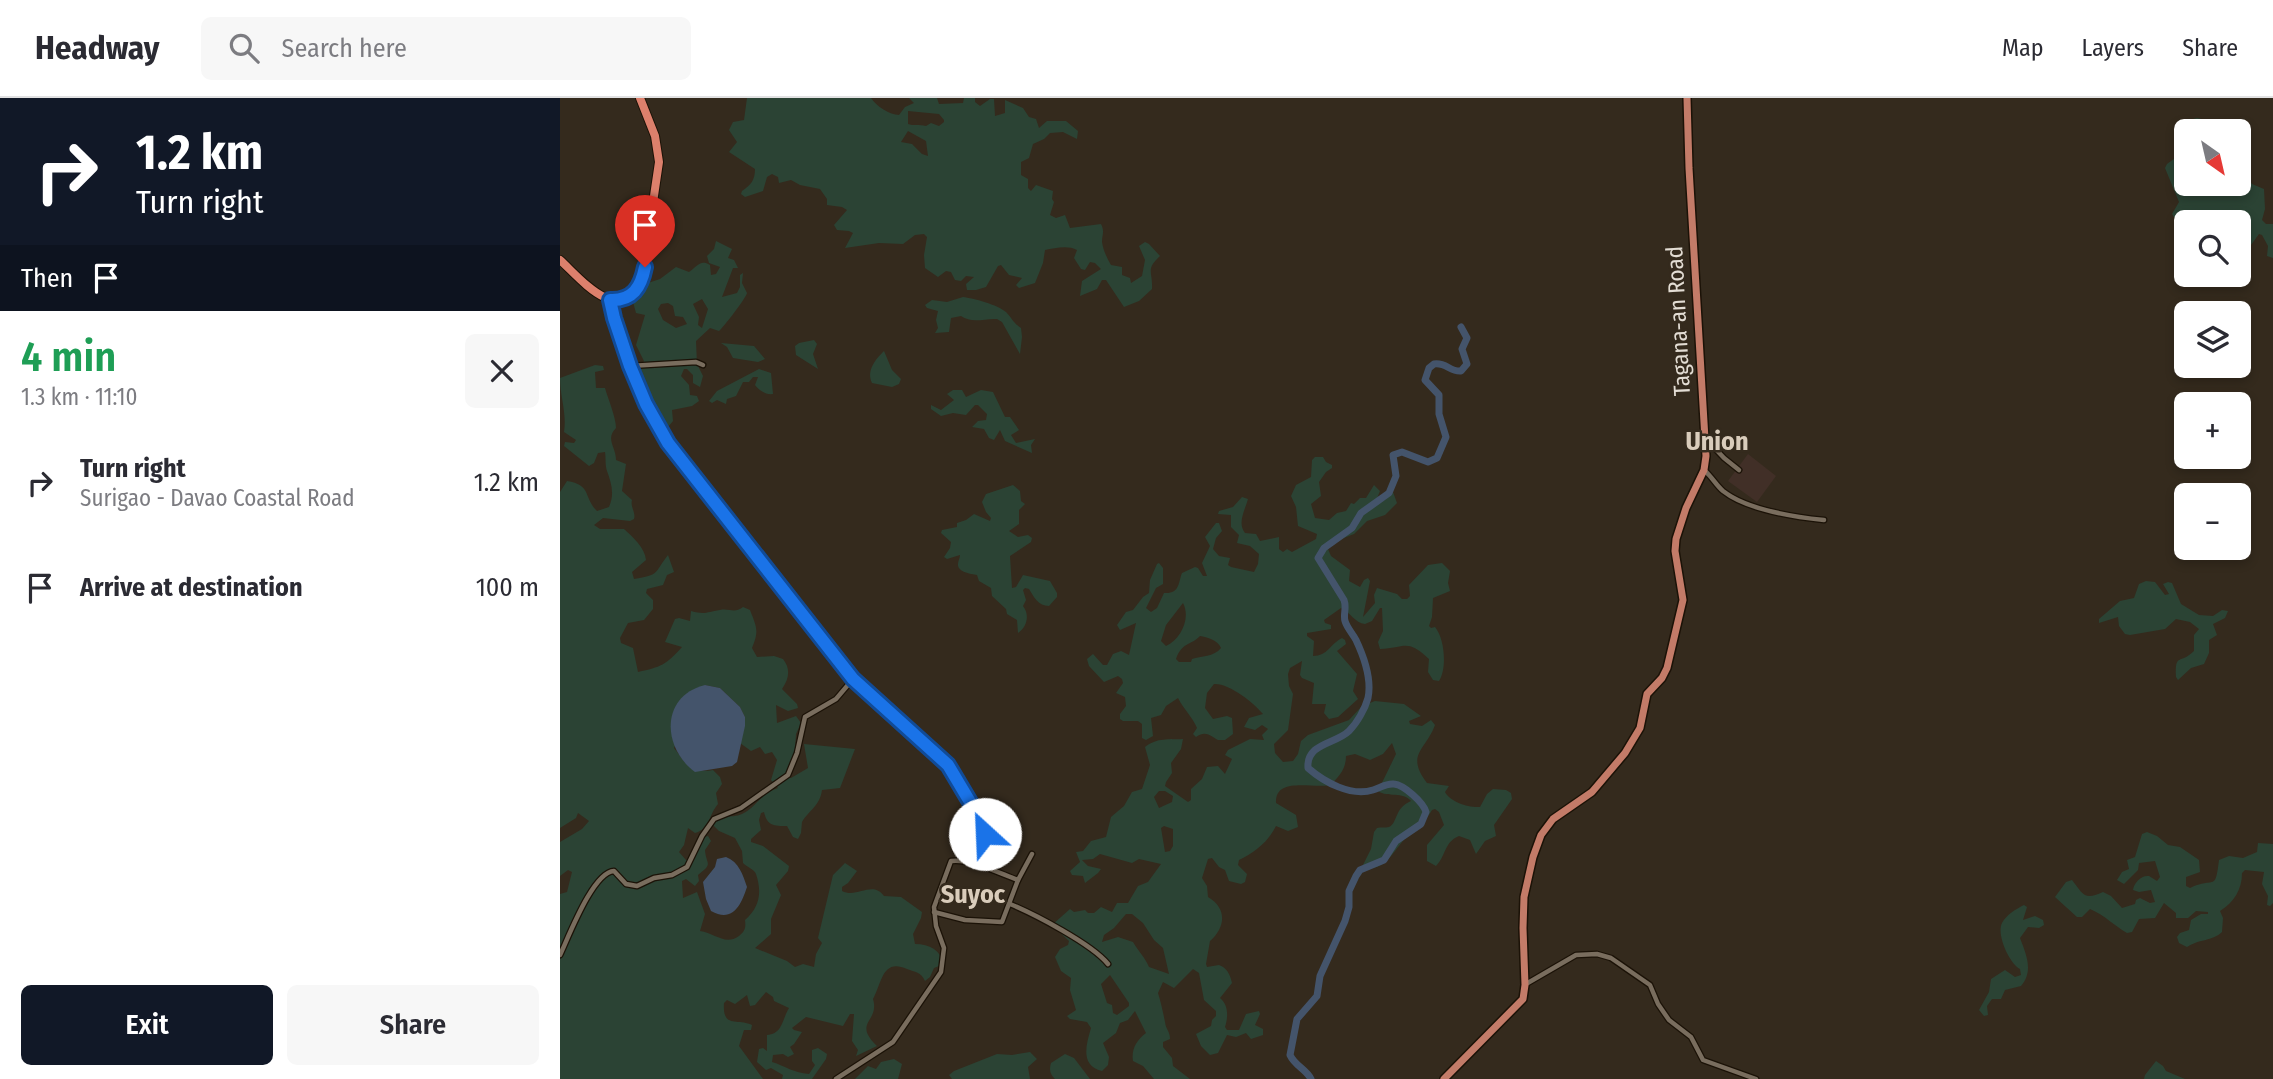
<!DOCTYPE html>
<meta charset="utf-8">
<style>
:root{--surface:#fff;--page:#f7f7f7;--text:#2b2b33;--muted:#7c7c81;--line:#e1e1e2;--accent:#111827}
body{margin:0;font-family:"Fira Sans Condensed",sans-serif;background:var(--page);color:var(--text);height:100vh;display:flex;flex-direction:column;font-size:26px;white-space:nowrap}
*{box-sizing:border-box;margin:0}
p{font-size:23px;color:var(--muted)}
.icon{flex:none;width:38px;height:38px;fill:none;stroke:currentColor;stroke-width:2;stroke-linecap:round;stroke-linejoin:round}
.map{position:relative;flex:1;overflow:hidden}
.details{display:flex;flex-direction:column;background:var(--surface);width:560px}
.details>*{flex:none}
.hud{background:#111827;color:#fff;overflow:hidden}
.needle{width:46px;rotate:146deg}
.controls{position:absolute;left:1614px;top:21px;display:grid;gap:14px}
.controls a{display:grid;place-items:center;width:77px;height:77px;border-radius:10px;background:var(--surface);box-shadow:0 4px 10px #0003;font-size:35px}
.pin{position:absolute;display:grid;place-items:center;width:60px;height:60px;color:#fff;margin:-72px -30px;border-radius:50% 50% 50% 0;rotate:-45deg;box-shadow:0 0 7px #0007}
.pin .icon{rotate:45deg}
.me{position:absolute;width:77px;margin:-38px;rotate:335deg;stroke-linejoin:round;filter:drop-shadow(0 0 5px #0008)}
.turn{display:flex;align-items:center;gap:24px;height:147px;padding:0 21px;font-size:32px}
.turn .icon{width:91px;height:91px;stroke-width:2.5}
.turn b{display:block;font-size:49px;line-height:60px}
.then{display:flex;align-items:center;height:66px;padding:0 21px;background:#0003;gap:14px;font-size:26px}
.round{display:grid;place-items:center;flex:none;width:74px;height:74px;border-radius:10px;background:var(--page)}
.summary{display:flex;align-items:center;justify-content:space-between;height:119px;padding:0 21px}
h1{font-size:42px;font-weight:600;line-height:52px;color:#1e9e55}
.button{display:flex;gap:14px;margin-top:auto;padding:14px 21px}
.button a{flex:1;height:80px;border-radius:10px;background:var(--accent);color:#fff;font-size:28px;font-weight:600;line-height:80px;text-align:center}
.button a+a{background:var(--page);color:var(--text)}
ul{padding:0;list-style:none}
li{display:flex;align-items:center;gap:21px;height:105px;padding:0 21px}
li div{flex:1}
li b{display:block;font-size:26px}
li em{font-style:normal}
header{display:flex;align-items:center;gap:42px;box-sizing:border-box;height:98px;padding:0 35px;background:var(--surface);border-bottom:2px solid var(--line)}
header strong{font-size:33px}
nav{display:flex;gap:38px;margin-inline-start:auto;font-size:24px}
.search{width:490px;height:63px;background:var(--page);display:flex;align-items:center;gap:18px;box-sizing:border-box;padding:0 24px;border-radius:10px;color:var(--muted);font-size:26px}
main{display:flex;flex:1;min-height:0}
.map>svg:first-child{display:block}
</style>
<header>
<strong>Headway</strong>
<div class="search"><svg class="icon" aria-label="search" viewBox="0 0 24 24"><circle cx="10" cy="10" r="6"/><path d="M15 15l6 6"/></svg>Search here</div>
<nav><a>Map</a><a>Layers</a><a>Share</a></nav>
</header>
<main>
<section class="details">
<div class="hud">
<div class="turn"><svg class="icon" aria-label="right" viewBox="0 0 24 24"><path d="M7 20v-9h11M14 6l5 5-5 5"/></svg><div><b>1.2 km</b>Turn right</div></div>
<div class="then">Then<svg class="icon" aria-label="arrive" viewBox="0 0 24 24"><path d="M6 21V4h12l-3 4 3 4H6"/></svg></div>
</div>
<div class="summary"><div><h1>4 min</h1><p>1.3 km · 11:10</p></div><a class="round"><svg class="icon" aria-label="close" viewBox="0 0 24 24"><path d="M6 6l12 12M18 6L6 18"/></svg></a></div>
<ul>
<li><svg class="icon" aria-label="right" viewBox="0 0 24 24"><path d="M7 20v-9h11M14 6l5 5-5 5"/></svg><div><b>Turn right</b><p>Surigao - Davao Coastal Road</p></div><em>1.2 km</em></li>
<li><svg class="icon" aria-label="arrive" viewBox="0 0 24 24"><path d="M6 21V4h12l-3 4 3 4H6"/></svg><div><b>Arrive at destination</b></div><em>100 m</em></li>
</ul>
<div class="button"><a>Exit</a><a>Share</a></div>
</section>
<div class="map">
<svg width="1713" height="981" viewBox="0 0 1713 981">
<rect width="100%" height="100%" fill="#342a1d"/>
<polygon fill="#412f27" points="1188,356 1216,378 1197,404 1168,383"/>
<g fill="#2b4334" fill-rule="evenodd">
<path d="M187,0H311C316,8 330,17 339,17L345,9L354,5L349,0H377L379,6L403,5L404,0H415V4L420,8L430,1H434L435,18L445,15V2L463,10L469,19L476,21L479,30L487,23H506L518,33L517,41L503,34L490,35L484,41L473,46L469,60L461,64V77L468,81V90L471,93L476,87L493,93L492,101L494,104L490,117L496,120L505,117L510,130L541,126C545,134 542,136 542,144C543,152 547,160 551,167L562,169V177L570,180L571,185L582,178L585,162L579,148L585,144L589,146L600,158C585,172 593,173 592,191L579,203L564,209L546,182H542L537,191L520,198L522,183L541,171L535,165L530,164L525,172L521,171L514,160L517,152C508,147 495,150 485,152L483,165L475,185L459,190L456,187L462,180L449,177L441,167L438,168L426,189L416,192H407L406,186L414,179L406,178L401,183L395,182L391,174L386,173L378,179L365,170L364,157L367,139L364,136L355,137L343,146L319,145L285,150L293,135L289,133L277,132L274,127L287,112L282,109L267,107V101L260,91L240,87L231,82L219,85L218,79L212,76L207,79L203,93L185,99L181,96L182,93C191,87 195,82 195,71L169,54L177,44L169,32L173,24L184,22ZM348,13L379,16L384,22V24L379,28L371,25L366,28C359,26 353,28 348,26ZM348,33L366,43L368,58L362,56L352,46L341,44Z"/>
<polygon points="1637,20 1646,22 1646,27 1641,33 1628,33 1633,21"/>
<polygon points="1626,35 1626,86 1678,87 1684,75 1692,86 1704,91 1705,111 1702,122 1706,126 1713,126 1713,160 1707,158 1708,148 1702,137 1699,136 1691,147 1678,142 1678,124 1653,124 1651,121 1634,124 1614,119 1612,116 1619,104 1605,70 1607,66 1618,58 1620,53 1617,46"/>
<path d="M156,143L172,151L168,160L174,162L178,170H173L162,199L177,195L180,189V177L183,175L182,185L187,195C186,200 163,230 159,233L150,230L136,243L137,266L143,278L140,289L133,285V277L127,271H124L121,278L129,287L130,297L137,298L139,303L132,308L112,312L113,323L108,329L92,312L73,269L82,266L84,263L76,247L85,217L76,215L73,204L85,192L88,185L100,181L116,169L129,174C137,169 140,161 150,167L151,177L156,176L160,169L149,165L147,158L154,151ZM142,201L148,211L142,230L138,227L139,219L133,206ZM108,205L113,208L115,218L123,219L127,226L116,230L103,222L98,211L101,206Z"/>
<path d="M403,199C413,200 438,207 446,214C452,220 453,225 461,230L462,239L460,256L442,224L437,221C425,220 412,226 401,218L391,220L389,234L375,235L378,230L376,222L378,213L367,210L365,207L372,202L387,204Z"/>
<polygon points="254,242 257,246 253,256 258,271 236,257 235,248 239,245"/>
<polygon points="161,245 194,248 205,261 198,264 173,260 167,249"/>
<path d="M324,253L332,272L341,281L339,286L332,289L312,285C306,272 316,261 324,253Z"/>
<path d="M35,267L43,268L44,272L35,274L36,290H45C48,301 56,319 56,330C45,341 56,349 56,362L66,366L62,393L72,402C70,409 76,414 74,421L70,423L43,420L34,427L40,431H64C73,439 85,450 86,462L72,474L74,481C100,477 94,475 108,457L114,474L107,477L103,487L87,491L86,495L93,502V511L84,522L68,525L60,540L61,545L73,550L78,574C101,569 106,567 122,549L105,544L115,521L119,520L130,523L131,513C145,517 147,514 160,512C170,510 174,516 183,509L190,512C197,530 199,533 192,550L197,559L214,558L223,561C231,571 229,581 222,591L237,606L238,610L228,613L216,607L217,625L236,618L241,625L236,636L234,665L225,679L231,680L248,670L244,646L295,651L280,690L262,692C260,708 249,712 242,724L241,735L238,741L233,739L227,728C214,728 207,728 204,714L201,715L199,722L201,732L191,741V744L203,748L229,768L228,773L216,787L221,797L211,821V836L195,850L227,863L235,869L243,866L254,869L256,856L262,845L258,840L273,777L285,765L297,773L288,785L282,789V793C297,801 312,782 324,798L341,799L362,814L361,820L353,836L355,846C370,846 380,852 384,866L374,870L370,879L365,883C361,874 355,874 347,871C322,860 322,885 313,901C320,924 292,924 317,948L296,958L298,952L292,943L294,916H290L283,928L246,919L232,930L234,932L242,934L234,946L230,949L234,956L228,959L223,956L213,957L212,964C225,968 234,975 249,976L255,967L252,963V952L258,950L267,956L266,961L252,981H222L223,977L211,970L206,972L197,964L199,951L203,950L207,953V937C223,936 222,921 229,910L214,903L213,899L206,894L195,907L190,908L187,897L175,906L167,902L164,905C162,931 178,920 192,927L191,932H184L179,948L203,981H0V796L7,794L12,774L8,772L0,778V744L22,731L29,723L18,715L16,720L0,730V394L7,383C32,387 23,399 37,413L49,409C55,396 51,384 47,373C45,367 46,360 45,354L38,355L34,365L29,368L4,348L5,344L14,345L16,342L4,334C7,315 0,299 0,280ZM145,587L160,590L180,609L185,619L180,645L191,653L200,649L205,656L212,654L217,662L211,682L218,690C199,696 198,708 182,716C171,721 159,715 152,726L159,733L175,740L182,753L183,765C187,769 194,771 196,776C202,794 200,809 185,822C186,830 185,833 179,838C165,848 155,835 140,833L145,816L137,794L123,800L122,783L126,781L135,788L139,783L138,777C154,765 146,767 145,752L151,743L148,738L143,739L132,759L126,762L119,754L124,747L128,730L135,735C150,731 149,716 158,706L156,695L162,686L160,679L153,672C130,676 127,666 114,650Z"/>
<path d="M199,271L211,275L213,296C205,297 199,292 195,287L198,279H193L189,284H183L176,298L167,301L166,306L157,302L152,305L149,303L157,293Z"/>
<polygon points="393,292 402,292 406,299 421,292 433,294 445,319 450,319 459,332 451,337 456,345 475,341 471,347 472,355 445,343 440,332 434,342 429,340 424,331 412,329 418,323 426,322 427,316 418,307 415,307 406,317 393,315 381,318 371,311 371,307 381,312 394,302 387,296"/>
<path d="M755,359H763L766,364L772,367V370L766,374L759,384L761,398L751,406L755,420L769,422L777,415L786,413L791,405L794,406L800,400H806L814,387L820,393L816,403L817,405L825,402L833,394L837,405L825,417L807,423L794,436L776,443L768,451L771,458L790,472L789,483L800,489L804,482L808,480L810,483L803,519L815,505L814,497L817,490L837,496L842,501H847L850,498L849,487L868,467L882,465L890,473L888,485L890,493L873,500L872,519L869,528L871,530L875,529C885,541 887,571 879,583L873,582L868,574L869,561C847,540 845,550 820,551L818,544L823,533L822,510H820L812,523L805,526C795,525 790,514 781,510L764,522L765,525L771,527V531L747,535V538L754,543L753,558C768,558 770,546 782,540L785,542L786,546L777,553L797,576L793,593L798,601L778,619L769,621L764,615L766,606H752L754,585L742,580L740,577L742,563L730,570L728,576L729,588L733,596L728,632L714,646L715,655L723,664L733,663L738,656L741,643L748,637L789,622L802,608L815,603L844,606L861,618L849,623L850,626L862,628L871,622L875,627C866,652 845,656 867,685L889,688L885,694C890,704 909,710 920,709L927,696L933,691L946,692L951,695L952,701L934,727L936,738L925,743L916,756L910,742L899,738C884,744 886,758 876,768L867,763V747L884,727L879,714L875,711L872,712C862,729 853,731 842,744C832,756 821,777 803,767L811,751L814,734L817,730C821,729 825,730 829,729C838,725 834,710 851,703C843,693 828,700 818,693L836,656L832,645L823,656L810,662L795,656L786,658C786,671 779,679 770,687C753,691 715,678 716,705L736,717L738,729L728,733L716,728C708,744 695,754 679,762L678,767L687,776L685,784L681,786L669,783L665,772L659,769L652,760L648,761L642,780L647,788L648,799C667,810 666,829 650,843L646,866L647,869L659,867C667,870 670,876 672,885L660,900C669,907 668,920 665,929L667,932H679L686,916L699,913L700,916L695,927L703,931V937L691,941L686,935L676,939L667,937L658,955L650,957L641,948L636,936L651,928L652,922L656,918V913L644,902L639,875L633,871L614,890L603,884L598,895C601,905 603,914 605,924C606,932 610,933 610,941L603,944V949L612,960L613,968L630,981H594L583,968L573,963C571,951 577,942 586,935L575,913L568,922L560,925L556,935L543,945L549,959L548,967L542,973C520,968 526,947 531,930L527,924L510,921L507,918L516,912L510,892L511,880L501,873L495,859L500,851L508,847L509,843L492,827L510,811L514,814L525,812L528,815H534L541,809L552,814L557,805H568L578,788L588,784L601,766L579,761L572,765L540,756L533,761L522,762L528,768L541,771L538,775L525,785L523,778L512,777L510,773L520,764L516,754L523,753L531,743L546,739L551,719L564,708L572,694L582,691L590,667L585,649C598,639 608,642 623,641L621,651L611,665L612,675L606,684L605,688L628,704L631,702V691L642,681L647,669L658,668L665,676L672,661L665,657L668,652L690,641L704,642L702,637L708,631L702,627L695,632L684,629L689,620L703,616C694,605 669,585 654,586L647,595L645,610L653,621L667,618L672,620L673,636L665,642H658C650,638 646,632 636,639L633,636L637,630C632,618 624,612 618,600L606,608L601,617L591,620L593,638L586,642L582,640V626L578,623H563L560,621V616L566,608L565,599L556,595L563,585L562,581L558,578L544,584L529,568L527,561L533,556L543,567H547L553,556L561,553L569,557L576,525L560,532L557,527L566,514L573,512L583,499L589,495L590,482L597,466L599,465L603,470V486L596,490L586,510L591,514L597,510L604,495C620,496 618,485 622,475L635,469L638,470L643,478H647L642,465L650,448L645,439L656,425H659L662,433L656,440L653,451L659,458L670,460L668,467L671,469L694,474L698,466L699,456L690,448L677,445L679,437L671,429V417L658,416L659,413L673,409L682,399L688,401C685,412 677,425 685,435L696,436L700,443L719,439V451L723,454L727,451L732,454L756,441L757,436L738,428L736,409L731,398L736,387L751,379L752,362ZM623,505C631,520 621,541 606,548L601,543L606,527ZM640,538C647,539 658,542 661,550C654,559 641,558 632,561L631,564H619L616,561C622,544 630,548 640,538ZM599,693H605L613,698L612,704L599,710L594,699ZM604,728L613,731V748L610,753L605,754L601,730ZM566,816H572L583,825L594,842L603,850L609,876L589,869C585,859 578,853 573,844L558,839L542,844L544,837L554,830ZM550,877L569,905V908L557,917L553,915L552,907L547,905L541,886Z"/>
<path d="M453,387L460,393L461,403L465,406L459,412V426L449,433L458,439L468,437L472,440L471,444L450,458L452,490L456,489L463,477L490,483L497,495V499L489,508C478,508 474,499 469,491L465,490L463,492L466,502L463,508C470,517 467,529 458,535L457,522L447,516L446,511L432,498L431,490L419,483L417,477C411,476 397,474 398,466C398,463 400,460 400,457L387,461L384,459L390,450L391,444L381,435L382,432L397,429V425L406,422L414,416L430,423L431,420L426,414L422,404L426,396Z"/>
<path d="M1586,483L1595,484L1605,497L1609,496L1603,486L1608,484L1612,485L1621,506L1639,517L1653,518L1662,512L1668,513L1665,520L1653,526L1657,537L1649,542V555L1644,566L1631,570L1618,582L1616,579C1615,554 1620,567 1634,553V537L1639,531L1630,524L1616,521L1605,531L1570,537L1565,536L1559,528L1558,519L1539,525V521L1560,503L1574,500L1579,486Z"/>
<path d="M1587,734L1597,738L1608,747L1620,749L1639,762L1640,774L1626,779V788L1630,790C1655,778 1655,795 1659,762L1669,758L1683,760L1697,754L1698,745L1713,746V805L1710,808L1707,807L1708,798L1702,786L1704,774L1685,772L1682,775C1682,792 1674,804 1660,813L1663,820L1662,834C1651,844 1641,840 1627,849L1619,845L1617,839L1620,835L1629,832L1631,822L1641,816H1648V814L1636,813L1628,820H1616V815L1604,805L1595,820L1579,821L1572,834L1567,835C1553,827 1546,818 1530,811L1522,819H1517L1495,799L1506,784L1512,782C1523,796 1524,803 1543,794L1551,798L1562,810L1575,806L1576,802L1580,800L1590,805L1595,804L1591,792L1579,794L1573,792C1574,785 1581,777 1589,778L1597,783L1600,779L1595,763L1579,765L1578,772L1564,786L1557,782L1562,774L1569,771L1567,762L1575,759L1582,736Z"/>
<path d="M1464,807L1467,809L1463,822L1475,818L1483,822L1484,827L1479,830L1468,829L1460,840C1466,856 1474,873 1461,888L1445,892L1441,901H1432L1427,908L1428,917L1424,918L1419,912L1429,894L1431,881L1445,872L1455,879L1461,877L1460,871C1450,866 1436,837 1442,825C1446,817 1456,811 1464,807Z"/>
<polygon points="470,954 477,961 468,969 470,981 392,981 389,977 394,973 437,956 452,957"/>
<path d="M505,956L514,960L530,981H495C490,976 489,972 491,965Z"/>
<polygon points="334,961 342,966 338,981 295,981 308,968 316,971 321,964"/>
<polygon points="1596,963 1603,968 1606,973 1625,981 1584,981 1585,977"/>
</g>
<g fill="#44546b">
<path d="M145,587L160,590L180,609L185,619V628L177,664L172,668L135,674C102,650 100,598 145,587Z"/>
<path d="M166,759C179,764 183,777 187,789C181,807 173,825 151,813L146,801L143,784L155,769L157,761Z"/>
</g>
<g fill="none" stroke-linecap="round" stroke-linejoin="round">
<path stroke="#44546b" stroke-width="7" d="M751,981C746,971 735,968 730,957L737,921L757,898L760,878L785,823L789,809V793L796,778L800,772L824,762L836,743L861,726L866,714C863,704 844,687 834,686C826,685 820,690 813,692C791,699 764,684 748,670C746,645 776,646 789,633C797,625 805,611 808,600C812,581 804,559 796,542C793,536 787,530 785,523C783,516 787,510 784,502L758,460L764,450L792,430L801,415L829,395L836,378L833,357L842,354L868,364L877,360L886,339L879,316V297L865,282L869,270L874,266C886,264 890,274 901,273L907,266L902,251L907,240L901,229"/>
<defs>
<g id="minor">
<path d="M50,202L56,227L70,268L104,339L293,581C341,629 402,663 425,733L415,767"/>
<polyline points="70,268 136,264 143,267"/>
<polyline points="1145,340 1164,360 1179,372"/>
<path d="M1145,373C1152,379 1156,387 1163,393C1187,412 1235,419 1264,422"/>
<path d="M450,806C474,816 532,846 548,866"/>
<polyline points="374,814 405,822 442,824 458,782 472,756"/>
<path d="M0,857C9,838 33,774 54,773L66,786L77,788L94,780L112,777L127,769L142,738L154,721L181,710L228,677L237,655L245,619L276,601L293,581"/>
<polyline points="966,886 1016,857 1037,856 1051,860 1090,887 1098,906 1109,922 1131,939 1143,962 1196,981"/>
<path d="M276,981L333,944L381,874L384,850L376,828L374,809L391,763C409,760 441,776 458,782"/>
</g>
<polyline id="primary" points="884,981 963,901 965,887 963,830 964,799 973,759 981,737 993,721 1032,694 1065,655 1080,630 1087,596 1102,580 1107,570 1123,502 1115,453 1116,441 1126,410 1144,372 1146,358 1129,70 1127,0"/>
<path id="trunk" d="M0,162C21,181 57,227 81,186L99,64L95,38L80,0"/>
</defs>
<use href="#minor" stroke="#1b1207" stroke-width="7"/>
<use href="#primary" stroke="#1b1207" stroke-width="10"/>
<use href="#trunk" stroke="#1b1207" stroke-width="10"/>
<use href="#minor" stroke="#796d5e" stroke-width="4.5"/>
<use href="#primary" stroke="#c37b68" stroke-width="7"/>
<use href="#trunk" stroke="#dc806c" stroke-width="8"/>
</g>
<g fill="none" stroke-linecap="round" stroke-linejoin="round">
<defs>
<path id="route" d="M85,169C81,189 73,203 50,202L54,220L70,268L86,306L108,345L293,581L388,667L416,714L425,736"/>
</defs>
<use href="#route" stroke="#114b97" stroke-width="18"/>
<use href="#route" stroke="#1a73e8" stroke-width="12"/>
</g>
<g text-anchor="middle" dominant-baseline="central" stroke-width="5" stroke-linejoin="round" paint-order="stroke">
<g font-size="23" fill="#e3ddd4" stroke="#342a1d">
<text transform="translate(1118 223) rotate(-93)">Tagana-an Road</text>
</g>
<g font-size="26" font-weight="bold" fill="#d9ccbb" stroke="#342a1d">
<text x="1157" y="343">Union</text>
<text x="413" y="796">Suyoc</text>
</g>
</g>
</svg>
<div class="controls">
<a><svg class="needle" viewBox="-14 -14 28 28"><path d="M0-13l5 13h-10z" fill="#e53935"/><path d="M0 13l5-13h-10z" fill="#7c7c81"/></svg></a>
<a><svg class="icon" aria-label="search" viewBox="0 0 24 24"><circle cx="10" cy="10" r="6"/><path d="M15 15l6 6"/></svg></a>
<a><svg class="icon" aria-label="layers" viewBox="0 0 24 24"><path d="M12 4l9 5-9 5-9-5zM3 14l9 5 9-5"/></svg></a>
<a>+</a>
<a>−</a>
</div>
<div class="pin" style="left:85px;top:169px;background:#d93025"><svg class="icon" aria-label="arrive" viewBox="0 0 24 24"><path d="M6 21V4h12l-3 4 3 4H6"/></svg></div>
<svg class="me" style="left:425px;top:736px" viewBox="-20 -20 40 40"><circle r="19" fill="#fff"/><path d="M0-13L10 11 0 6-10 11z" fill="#1a73e8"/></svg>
</div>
</main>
